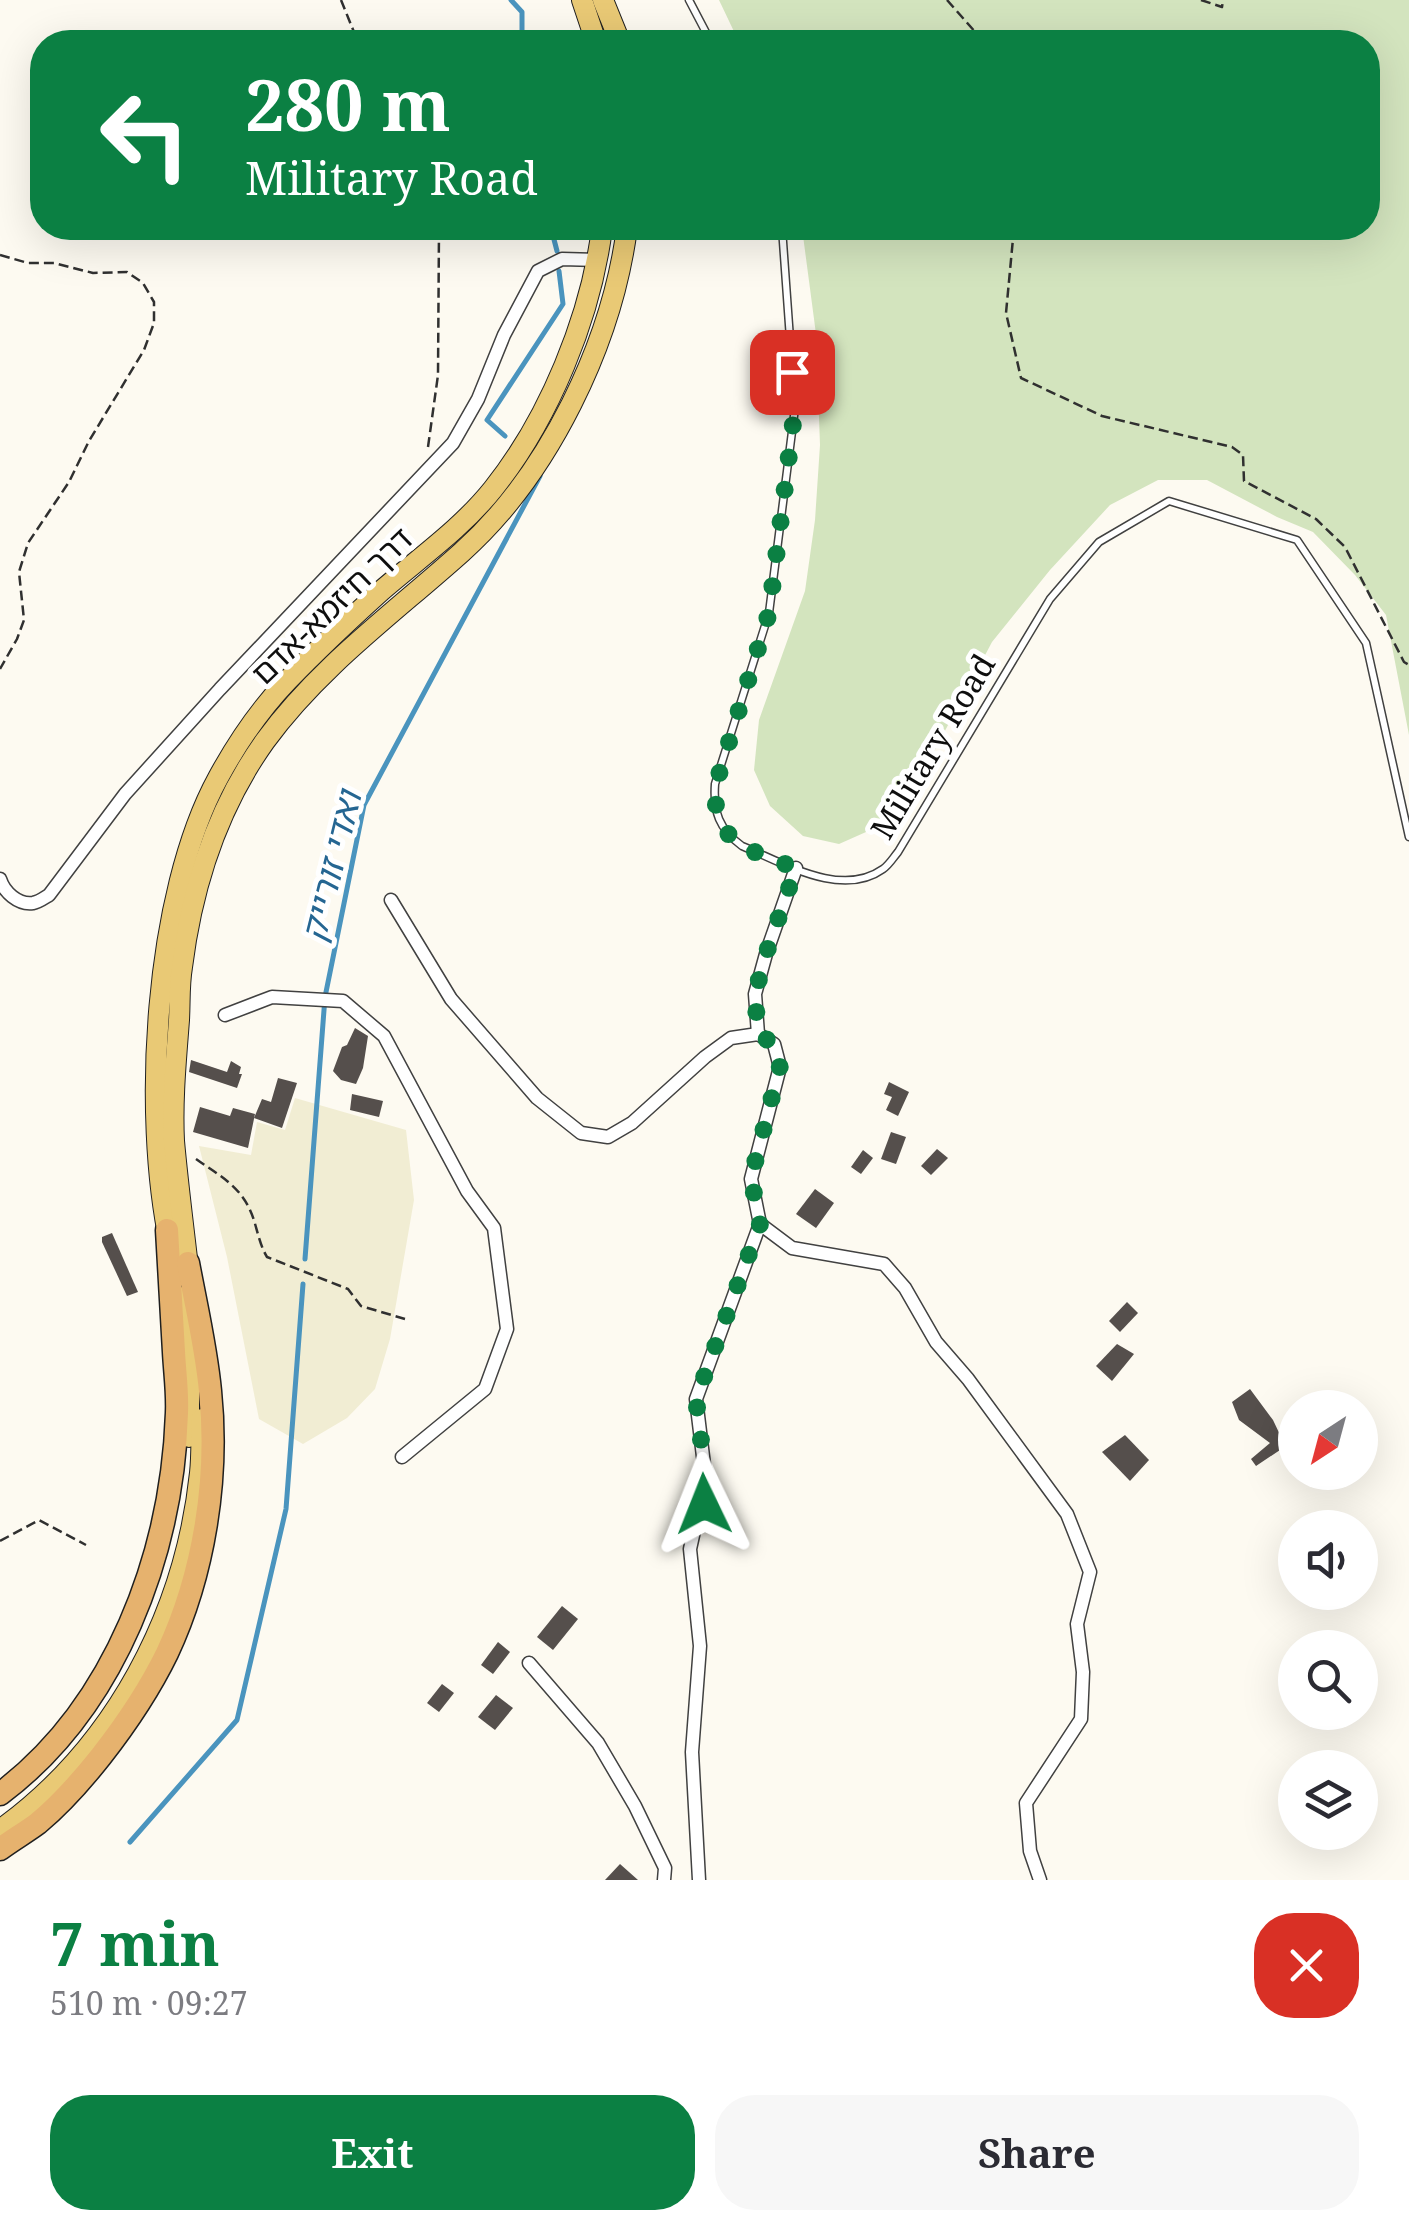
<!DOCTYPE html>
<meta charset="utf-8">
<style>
:root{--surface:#fff;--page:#f7f7f7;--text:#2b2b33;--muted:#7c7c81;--accent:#0b8043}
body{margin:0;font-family:"Noto Serif","Noto Sans Hebrew",serif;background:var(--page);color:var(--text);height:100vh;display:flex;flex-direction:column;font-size:38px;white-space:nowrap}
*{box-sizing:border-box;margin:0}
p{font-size:32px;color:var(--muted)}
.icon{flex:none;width:55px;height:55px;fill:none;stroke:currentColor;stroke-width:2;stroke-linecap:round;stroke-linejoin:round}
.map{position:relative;height:1880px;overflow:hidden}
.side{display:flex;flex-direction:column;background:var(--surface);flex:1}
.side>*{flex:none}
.top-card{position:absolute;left:30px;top:30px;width:1350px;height:210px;border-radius:40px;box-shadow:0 10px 40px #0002;background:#0b8043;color:#fff;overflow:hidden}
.needle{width:65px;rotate:216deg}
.fabs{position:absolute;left:1278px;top:1390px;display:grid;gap:20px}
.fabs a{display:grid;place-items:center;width:100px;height:100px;border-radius:50%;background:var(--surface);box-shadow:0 10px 40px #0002;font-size:50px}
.pin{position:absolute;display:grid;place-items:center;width:85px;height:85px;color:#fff;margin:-42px;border-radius:20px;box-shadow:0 5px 15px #0006}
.me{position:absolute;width:110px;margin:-55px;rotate:358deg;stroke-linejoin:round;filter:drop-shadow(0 0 8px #0008)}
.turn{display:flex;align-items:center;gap:35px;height:210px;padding:0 50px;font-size:45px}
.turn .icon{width:130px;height:130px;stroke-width:2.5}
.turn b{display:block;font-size:70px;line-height:85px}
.round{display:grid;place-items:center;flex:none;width:105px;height:105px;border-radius:40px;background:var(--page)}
.summary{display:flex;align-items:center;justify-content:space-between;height:170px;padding:0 50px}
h1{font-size:60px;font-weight:700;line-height:75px;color:var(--accent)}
.cta{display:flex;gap:20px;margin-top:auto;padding:20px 50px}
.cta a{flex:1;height:115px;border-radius:40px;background:var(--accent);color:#fff;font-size:40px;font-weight:700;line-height:115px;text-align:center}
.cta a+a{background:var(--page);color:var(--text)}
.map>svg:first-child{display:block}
</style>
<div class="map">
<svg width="1409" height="1880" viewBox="0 0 1409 1880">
<rect width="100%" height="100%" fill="#fdfaf1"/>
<polygon fill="#f1edd3" points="295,1098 406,1130 414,1200 390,1339 375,1389 347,1418 303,1444 259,1419 227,1257 199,1146 251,1155 257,1122 285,1130"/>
<polygon fill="#d3e4be" points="719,0 1409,0 1409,735 1386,615 1355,575 1313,532 1277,517 1207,480 1158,480 1110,505 1050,570 992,642 911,795 875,828 839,844 803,836 770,806 754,770 759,720 805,591 815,520 820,445 816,334 802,228 1368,228 1368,42 739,42"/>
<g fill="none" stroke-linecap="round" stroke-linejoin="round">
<g stroke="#4a94be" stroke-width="5">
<polyline points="511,0 522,12 522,42"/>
<polyline points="551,228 557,251"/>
<polyline points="505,436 487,420 563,304 559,271"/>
<polyline points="305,1259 325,997 364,805 540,476"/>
<polyline points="130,1842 237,1720 286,1509 303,1284"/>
</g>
</g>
<g fill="#554f4c">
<polygon points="355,1028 368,1036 363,1068 356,1084 341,1080 333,1071 342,1047 347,1045"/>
<polygon points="191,1060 227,1072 231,1061 241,1067 239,1074 242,1074 237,1088 189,1072"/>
<polygon points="278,1078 297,1083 282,1128 254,1118 262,1099 271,1102"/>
<polygon points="889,1082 909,1092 898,1116 886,1110 892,1097 884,1094"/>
<polygon points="352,1094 383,1101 379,1117 350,1110"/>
<polygon points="200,1107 230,1116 233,1108 255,1114 248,1148 193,1132"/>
<polygon points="891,1132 906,1137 896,1164 881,1159"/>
<polygon points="937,1149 948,1158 931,1175 921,1166"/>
<polygon points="863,1150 873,1158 861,1174 851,1167"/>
<polygon points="815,1189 834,1203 816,1228 796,1214"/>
<polygon points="112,1233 138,1292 127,1296 102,1242 102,1237"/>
<polygon points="1127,1302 1138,1313 1120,1332 1109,1321"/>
<polygon points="1117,1344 1134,1354 1112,1381 1096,1366"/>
<polygon points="1250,1389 1273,1420 1291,1458 1280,1450 1256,1466 1251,1459 1270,1443 1239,1420 1232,1402"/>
<polygon points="1125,1435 1149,1460 1130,1481 1102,1452"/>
<polygon points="562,1606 578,1619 553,1650 537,1637"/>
<polygon points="498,1642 510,1652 493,1674 481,1665"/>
<polygon points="442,1684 454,1693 439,1712 427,1703"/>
<polygon points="496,1695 513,1708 495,1730 478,1717"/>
<polygon points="620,1864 638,1880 605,1880"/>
</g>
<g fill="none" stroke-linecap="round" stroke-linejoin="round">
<defs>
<g id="service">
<polyline points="689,0 711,42"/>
<path d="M782,228L795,408L769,613L715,784C713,812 719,829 742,846C782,862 841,899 883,869C889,865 893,858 898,852L1050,599L1099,542L1169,501L1297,540L1366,643L1409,837"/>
</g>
<g id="minor">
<path d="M0,879C4,892 18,905 33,903C39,902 44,898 49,895L125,794L220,689L453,443L478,399L504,335L538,271L562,259L598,260"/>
<polyline points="391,900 451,999 537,1098 581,1133 608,1137 632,1123 705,1057 731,1038 758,1034 774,1044 780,1067 751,1179 760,1224 792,1248 884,1264 905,1288 936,1342 968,1379 1067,1514 1090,1572 1077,1624 1083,1672 1081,1719 1026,1803 1030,1851 1040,1880"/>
<polyline points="225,1015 272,997 343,1001 384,1036 467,1191 494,1228 507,1329 485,1389 402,1457"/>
<polyline points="758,1034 755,994 766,954 796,868"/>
<polyline points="529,1663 598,1743 635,1806 665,1868 664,1880"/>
<polyline points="699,1880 692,1752 700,1646 690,1549 696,1522 705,1504 706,1481 696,1399 760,1224"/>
</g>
<g id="primary">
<polyline points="582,0 596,42"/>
<polyline points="603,0 620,42"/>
<path d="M170,1244C142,1114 154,895 218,778C237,743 261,708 288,680C318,649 350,619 381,591C419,558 461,529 493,489C549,419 591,317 602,228"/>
<path d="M189,1276C184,1231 178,1186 174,1141C172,1100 176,1060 179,1020C180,1002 179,984 182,967C192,887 218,807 265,741C319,667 394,613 462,552C549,474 612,343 627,228"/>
<polyline points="180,1297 189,1354 189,1437"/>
<path d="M0,1830C115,1747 185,1614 200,1473C202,1455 201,1437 202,1419"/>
</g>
<g id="trunk">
<path d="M0,1794C116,1707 172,1554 177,1413C178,1393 175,1372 174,1352C172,1311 169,1271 167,1230"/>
<path d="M0,1849C12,1840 26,1832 38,1823C62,1803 82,1780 101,1756C126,1724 149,1690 167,1653C204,1574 219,1478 210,1391C206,1348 196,1306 188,1263"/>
</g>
</defs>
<use href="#service" stroke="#414141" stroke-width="9"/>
<use href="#minor" stroke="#414141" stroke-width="15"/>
<use href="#primary" stroke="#1f1f1f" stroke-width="22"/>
<use href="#trunk" stroke="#1f1f1f" stroke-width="25"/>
<g stroke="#303030" stroke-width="2.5" stroke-dasharray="10 5" stroke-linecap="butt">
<polyline points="341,0 358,42"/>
<polyline points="947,0 984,42"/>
<polyline points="1201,0 1222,7 1223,0"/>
<polyline points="1014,228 1006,313 1021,378 1102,416 1232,447 1243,455 1244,481 1316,519 1345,547 1404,662 1409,665"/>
<polyline points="0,255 28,263 54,263 93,273 127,272 143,283 154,302 154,323 144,350 89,441 69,482 28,543 19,572 24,620 17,639 0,669"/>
<polyline points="428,447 438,375 439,228"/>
<path d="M196,1159C217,1174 239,1185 250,1210C257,1225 258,1242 267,1257L348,1289L361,1306L405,1319"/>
<polyline points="0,1541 39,1520 86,1545"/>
</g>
<use href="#service" stroke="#fff" stroke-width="6"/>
<use href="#minor" stroke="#fff" stroke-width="12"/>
<use href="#primary" stroke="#e9c975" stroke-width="20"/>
<use href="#trunk" stroke="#e6b26e" stroke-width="22"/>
</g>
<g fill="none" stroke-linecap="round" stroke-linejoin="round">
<path stroke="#0b8043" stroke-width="18" stroke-dasharray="0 32.4" d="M704,1504L706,1481L696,1399L760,1224L751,1178L780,1066L774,1044L758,1034L755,994L766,954L796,868C750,850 710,843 716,784L769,613L795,408L792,372"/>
</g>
<g text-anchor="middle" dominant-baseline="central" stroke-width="10" stroke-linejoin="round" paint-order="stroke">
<g font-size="32" fill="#0e0e0e" stroke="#fff">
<text transform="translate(331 605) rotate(-44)">דרך חיזמא-אדם</text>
<text transform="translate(932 746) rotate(-59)">Military Road</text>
</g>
<g font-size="35" font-style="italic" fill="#256692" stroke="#fff">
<text transform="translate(330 866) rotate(-76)">ואדי זורייק</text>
</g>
</g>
</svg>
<div class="fabs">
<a><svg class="needle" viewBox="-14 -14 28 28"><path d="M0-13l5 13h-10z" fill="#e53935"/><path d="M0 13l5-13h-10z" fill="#7c7c81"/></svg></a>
<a><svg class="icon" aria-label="sound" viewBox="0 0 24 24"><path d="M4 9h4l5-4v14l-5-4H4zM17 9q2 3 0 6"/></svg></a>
<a><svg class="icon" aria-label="search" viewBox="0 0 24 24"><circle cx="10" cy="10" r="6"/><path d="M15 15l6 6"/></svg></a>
<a><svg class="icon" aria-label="layers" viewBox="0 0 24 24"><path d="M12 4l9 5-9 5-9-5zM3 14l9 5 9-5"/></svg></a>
</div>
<div class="pin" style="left:792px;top:372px;background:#d93025"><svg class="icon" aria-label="arrive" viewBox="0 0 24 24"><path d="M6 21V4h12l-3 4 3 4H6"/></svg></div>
<svg class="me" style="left:704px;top:1504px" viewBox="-20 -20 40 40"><path d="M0-17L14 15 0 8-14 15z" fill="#0b8043" stroke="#fff" stroke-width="4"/></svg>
<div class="top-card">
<div class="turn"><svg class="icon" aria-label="left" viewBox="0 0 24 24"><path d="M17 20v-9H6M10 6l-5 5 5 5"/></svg><div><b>280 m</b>Military Road</div></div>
</div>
</div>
<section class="side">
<div class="summary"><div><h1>7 min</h1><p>510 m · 09:27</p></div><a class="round" style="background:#d93025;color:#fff"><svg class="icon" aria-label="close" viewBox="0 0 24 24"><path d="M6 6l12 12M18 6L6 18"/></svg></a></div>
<div class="cta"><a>Exit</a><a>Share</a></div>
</section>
